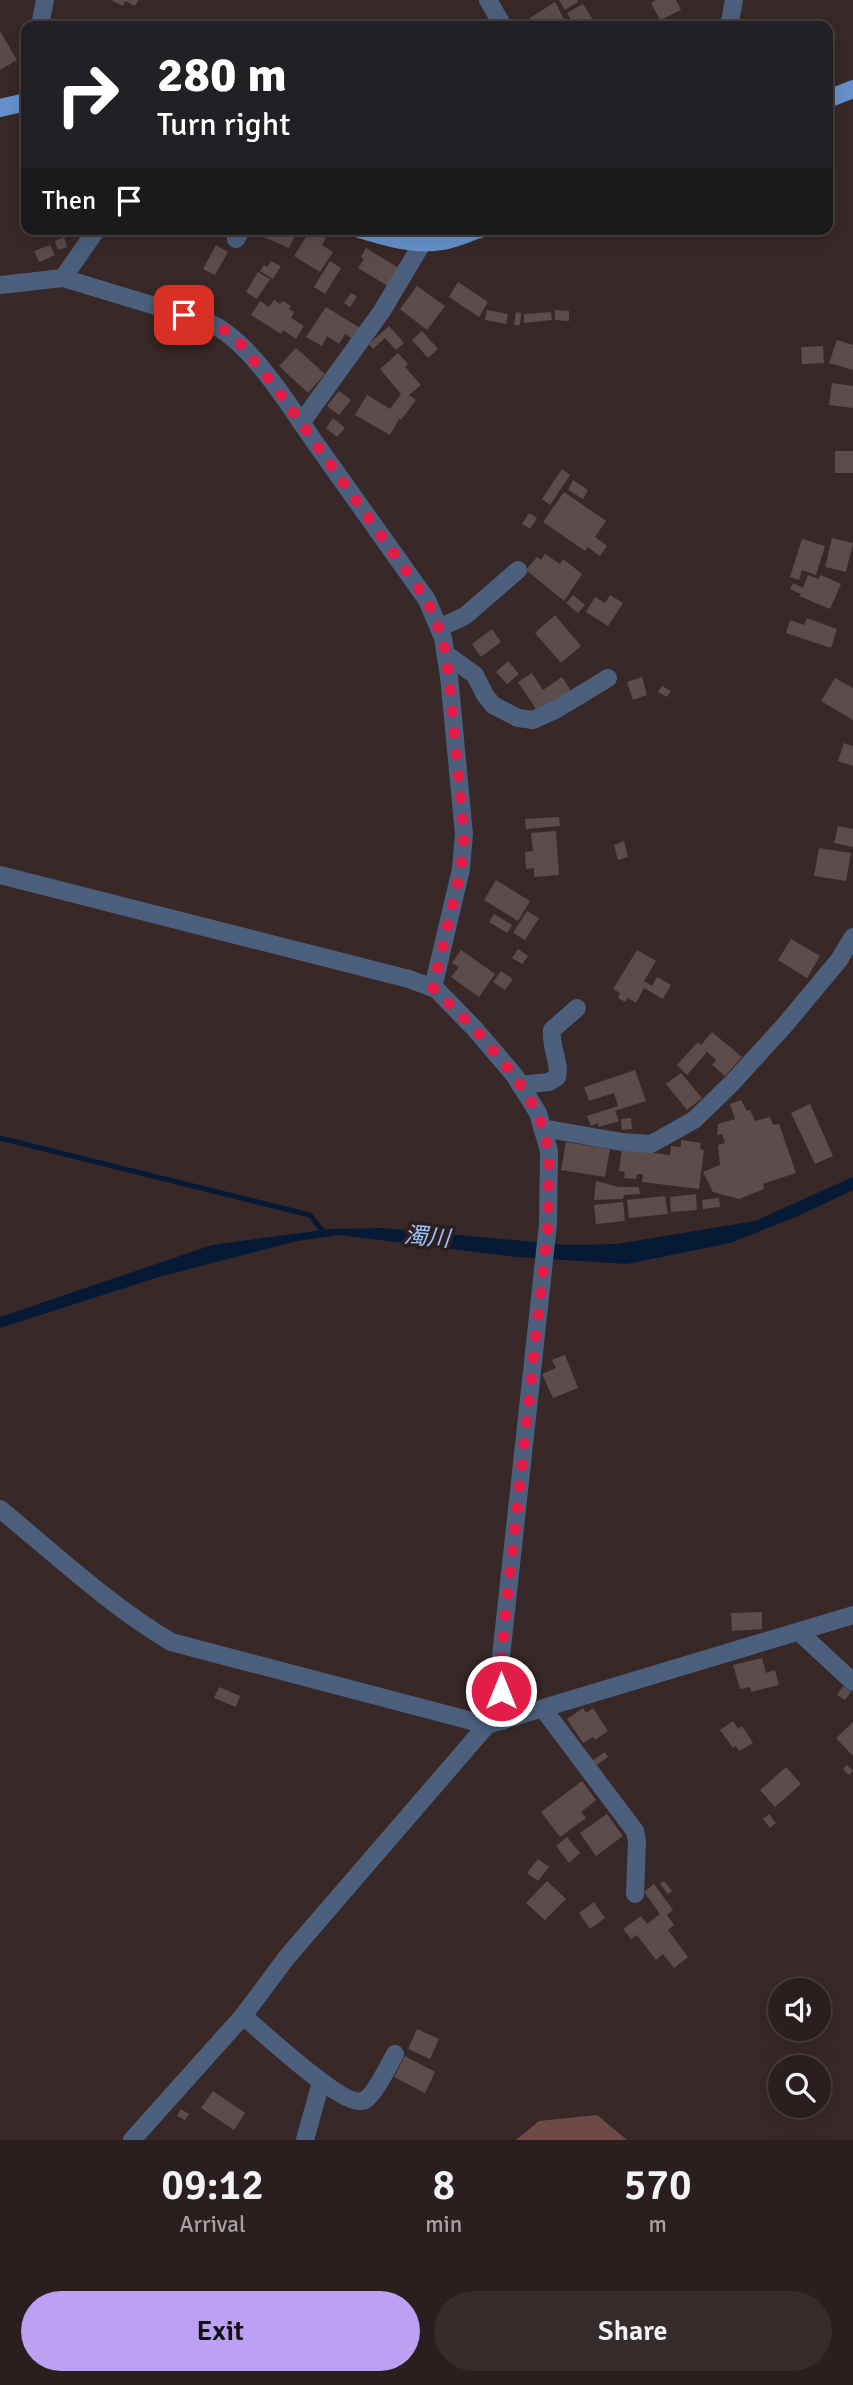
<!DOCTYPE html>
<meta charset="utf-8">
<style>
:root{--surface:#2a1f1e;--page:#362c2b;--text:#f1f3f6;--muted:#a5a2a4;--line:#463d3c;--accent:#bca0f2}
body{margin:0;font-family:Signika,"Noto Sans JP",sans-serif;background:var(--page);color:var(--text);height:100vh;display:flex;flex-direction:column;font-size:26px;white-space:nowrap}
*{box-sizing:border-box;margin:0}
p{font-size:23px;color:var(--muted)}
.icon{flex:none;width:38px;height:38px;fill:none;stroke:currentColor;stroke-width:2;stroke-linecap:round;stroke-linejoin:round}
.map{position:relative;height:2140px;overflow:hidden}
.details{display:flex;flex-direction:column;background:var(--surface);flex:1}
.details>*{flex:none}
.top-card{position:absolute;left:21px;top:21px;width:812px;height:214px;border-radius:14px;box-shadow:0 7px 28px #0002,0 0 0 2px var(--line);background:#202124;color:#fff;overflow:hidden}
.fabs{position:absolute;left:768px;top:1978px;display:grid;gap:14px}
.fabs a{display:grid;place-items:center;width:63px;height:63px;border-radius:50%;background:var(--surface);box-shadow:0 7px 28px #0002,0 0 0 2px var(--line);font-size:35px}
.pin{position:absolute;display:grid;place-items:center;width:60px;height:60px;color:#fff;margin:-30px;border-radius:14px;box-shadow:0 4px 10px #0006}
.me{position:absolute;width:77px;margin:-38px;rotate:0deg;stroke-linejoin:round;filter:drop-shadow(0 0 5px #0008)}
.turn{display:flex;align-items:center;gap:24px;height:147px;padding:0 21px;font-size:32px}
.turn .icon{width:91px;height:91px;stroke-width:2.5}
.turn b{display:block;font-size:49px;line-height:60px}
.then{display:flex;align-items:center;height:66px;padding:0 21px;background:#0003;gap:14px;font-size:26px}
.eta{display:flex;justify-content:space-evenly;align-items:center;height:119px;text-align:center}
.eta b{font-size:42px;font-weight:600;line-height:49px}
.action{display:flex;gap:14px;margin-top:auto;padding:14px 21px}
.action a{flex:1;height:80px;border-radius:42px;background:var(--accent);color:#111;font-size:28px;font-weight:600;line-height:80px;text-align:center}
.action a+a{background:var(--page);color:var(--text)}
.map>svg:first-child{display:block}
</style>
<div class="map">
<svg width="853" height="2140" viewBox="0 0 853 2140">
<rect width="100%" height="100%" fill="#382928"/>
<polygon fill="#6e4948" points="597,2115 627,2140 516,2140 539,2121"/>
<polygon fill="#061a36" points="853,1177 853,1190 798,1216 730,1243 627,1264 517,1257 339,1235 297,1241 162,1276 0,1328 0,1317 212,1245 330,1229 384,1228 567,1245 617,1244 755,1221"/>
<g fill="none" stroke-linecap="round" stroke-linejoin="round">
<polyline stroke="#061a36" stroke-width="5" points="0,1138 310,1215 325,1234"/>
</g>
<g fill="#5c4c4b">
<polygon points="111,0 138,0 135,6 125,1 123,6"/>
<polygon points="559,0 577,0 578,2 565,10"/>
<polygon points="656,0 676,0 681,10 660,20 651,3"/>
<polygon points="555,2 564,19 552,26 535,26 530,18"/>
<polygon points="583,4 597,26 575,26 567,13"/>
<polygon points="0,31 17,60 0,70"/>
<polygon points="261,229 298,229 289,248 259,235"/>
<polygon points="311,229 326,238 322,245 333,252 320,272 294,256"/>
<polygon points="64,237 67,247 58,250 55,241"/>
<polygon points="50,245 55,255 39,262 34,251"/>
<polygon points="216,245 228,252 215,275 203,269"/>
<polygon points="366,248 399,268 388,286 358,268 364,259 361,257"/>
<polygon points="271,261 281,266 273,279 260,271 264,265 267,267"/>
<polygon points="330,261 341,268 325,294 314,287"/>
<polygon points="258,272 270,279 257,299 246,292"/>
<polygon points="458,282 488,302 479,317 449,297"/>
<polygon points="417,286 445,306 427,330 400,309"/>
<polygon points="351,293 357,296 350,307 344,303"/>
<polygon points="274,300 280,304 283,301 291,306 289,309 294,312 291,318 304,326 296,339 283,330 281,334 251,315 260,301 269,307"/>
<polygon points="326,307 360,328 353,339 345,334 339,344 327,336 322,346 306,337"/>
<polygon points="487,310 508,314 506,324 485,320"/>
<polygon points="555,310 569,311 569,321 555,320"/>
<polygon points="516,312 521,313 520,325 514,325"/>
<polygon points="551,312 552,320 524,323 524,314"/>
<polygon points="389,326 404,343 396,350 385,338 373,349 369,344"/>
<polygon points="422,331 438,349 428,358 412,340"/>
<polygon points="837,340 853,345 853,370 829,363"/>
<polygon points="823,346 824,363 802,364 801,347"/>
<polygon points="296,348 325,374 308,393 279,366"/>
<polygon points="398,353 408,364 405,367 421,385 409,395 416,400 401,420 399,419 390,435 355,415 367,395 390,409 401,394 380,369"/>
<polygon points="832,383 853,386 853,408 829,405"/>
<polygon points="339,391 351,400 339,415 327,406"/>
<polygon points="333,418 345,428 337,437 326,428"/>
<rect x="835" y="451" width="18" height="22"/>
<polygon points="562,469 570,475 550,505 542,499"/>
<polygon points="573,480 588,490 583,499 568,490"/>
<polygon points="564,492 606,521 595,537 607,546 600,556 588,547 585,551 543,522"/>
<polygon points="529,513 537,518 530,529 522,524"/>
<polygon points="832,538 853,543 846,572 825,567"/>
<polygon points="802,539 825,546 816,575 802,570 799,580 790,577"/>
<polygon points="545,554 560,564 563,559 582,574 564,601 526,570 537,557 541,560"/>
<polygon points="808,575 818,579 821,575 841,584 830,609 799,596 801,594 790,589 793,583 803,588"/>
<polygon points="573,595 585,605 578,613 566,603"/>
<polygon points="610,595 623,603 608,626 586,612 595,597 605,603"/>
<polygon points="555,615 581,646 561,663 535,633"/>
<polygon points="807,618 837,629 831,648 786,633 790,620 804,625"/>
<polygon points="492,629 501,642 481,657 472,644"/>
<polygon points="508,661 519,674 507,684 496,672"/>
<polygon points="532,673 543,690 562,677 571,691 538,712 518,682"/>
<polygon points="642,677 647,695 633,700 627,682"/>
<polygon points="835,678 853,688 853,720 821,701"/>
<polygon points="662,686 671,691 667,697 658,692"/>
<polygon points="844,743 853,746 853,766 838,761"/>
<polygon points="559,817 560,826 526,829 525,819"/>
<polygon points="838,826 853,829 853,847 834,843"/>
<polygon points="556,831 559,875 534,877 534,868 526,869 525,852 533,851 531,833"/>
<polygon points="624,841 628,857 618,860 614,845"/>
<polygon points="819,848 851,853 846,881 814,876"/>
<polygon points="496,880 530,901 518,921 484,900"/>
<polygon points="527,911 539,918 525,940 513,933"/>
<polygon points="494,914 512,925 507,933 489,922"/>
<polygon points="791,939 820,956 807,978 778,960"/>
<polygon points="518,949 528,956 522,964 512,958"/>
<polygon points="461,950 495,974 479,997 451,977 459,967 452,963"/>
<polygon points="637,950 656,961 644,981 652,986 657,977 671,985 663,999 644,988 636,1003 628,998 625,1002 618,998 620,993 613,989"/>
<polygon points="501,971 513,979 505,990 493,982"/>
<polygon points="712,1032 742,1057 725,1076 712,1065 716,1060 707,1052 687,1075 677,1065 698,1042 701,1045"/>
<polygon points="635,1070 646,1101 615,1111 619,1121 599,1127 598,1123 591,1126 587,1116 618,1106 614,1093 589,1101 584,1087"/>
<polygon points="681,1073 702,1098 687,1110 666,1084"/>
<polygon points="741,1100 747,1111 750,1110 755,1121 770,1117 773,1125 779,1124 796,1173 763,1184 764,1189 739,1199 713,1192 703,1172 720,1165 718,1145 725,1143 722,1134 717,1135 718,1124 735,1119 730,1104"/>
<polygon points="810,1104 833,1156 815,1164 791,1113"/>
<polygon points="631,1118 632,1129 622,1130 621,1119"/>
<polygon points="681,1140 701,1143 700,1149 704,1150 699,1189 642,1182 643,1174 637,1174 636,1179 624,1178 625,1172 619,1171 622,1149 670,1155 671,1146 681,1147"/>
<polygon points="566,1142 610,1149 605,1177 561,1170"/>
<polygon points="596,1181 619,1187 639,1187 640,1194 624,1195 623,1199 594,1200"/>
<polygon points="696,1194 697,1210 671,1212 670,1197"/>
<polygon points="665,1196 668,1214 629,1218 627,1200"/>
<polygon points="719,1198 720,1207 703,1209 702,1200"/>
<polygon points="623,1202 625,1221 596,1224 594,1205"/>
<polygon points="565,1355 578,1388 553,1398 542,1374 556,1368 552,1360"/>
<polygon points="762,1612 762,1629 732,1631 731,1613"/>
<polygon points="762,1658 766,1673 775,1670 779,1685 751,1692 750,1687 740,1689 733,1665"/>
<polygon points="843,1686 851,1692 845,1700 837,1695"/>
<polygon points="219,1687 240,1696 236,1707 214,1698"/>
<polygon points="583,1708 586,1713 593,1708 608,1731 595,1740 593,1737 583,1743 567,1719"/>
<polygon points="733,1721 738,1729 742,1726 753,1743 739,1751 736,1746 733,1748 720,1730"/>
<polygon points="853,1722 853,1756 836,1738"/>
<polygon points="605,1752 608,1757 597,1765 593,1760"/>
<polygon points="847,1765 853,1771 849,1775 843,1769"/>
<polygon points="786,1767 801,1784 775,1807 760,1790"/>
<polygon points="582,1781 596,1800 581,1812 586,1818 560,1837 541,1812"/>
<polygon points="607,1814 623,1836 596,1856 580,1833"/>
<polygon points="769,1814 776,1823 770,1828 763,1819"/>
<polygon points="567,1837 580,1853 569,1863 556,1846"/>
<polygon points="538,1859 549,1867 538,1881 527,1873"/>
<polygon points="547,1881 566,1899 545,1920 526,1903"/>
<polygon points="664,1881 672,1891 668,1894 660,1884"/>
<polygon points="654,1884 673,1910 667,1915 674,1925 668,1930 688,1957 674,1968 663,1954 656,1960 637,1935 631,1939 623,1929 641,1916 647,1924 660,1914 644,1892"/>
<polygon points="594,1902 605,1918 590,1929 579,1913"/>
<polygon points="417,2029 439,2039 430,2059 408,2049"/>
<polygon points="405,2056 435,2072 425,2093 394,2077"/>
<polygon points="213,2091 245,2113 234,2130 201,2108"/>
<polygon points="181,2109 189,2114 185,2120 177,2116"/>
</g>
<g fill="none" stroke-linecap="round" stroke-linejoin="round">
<g stroke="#4c607e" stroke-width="18">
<polyline points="488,0 503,26"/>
<polyline points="40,26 45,0"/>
<polyline points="729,26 734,0"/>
<polyline points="236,239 242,229"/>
<polyline points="63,278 97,229"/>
<path d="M0,285L63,278L208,322C253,342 292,411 321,451C356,501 392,550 427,600L443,638L449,676L464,834L461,869L433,988"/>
<polyline points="301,423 382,311 423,242"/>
<polyline points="439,628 465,616 518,570"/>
<polyline points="446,654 475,675 485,695 493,705 518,718 533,720 557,709 608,678"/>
<polyline points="0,875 409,979 436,989 474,1028 515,1076 538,1113 549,1151 548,1224 499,1675 503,1721"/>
<path d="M520,1085L549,1082L557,1077C561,1064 550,1047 552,1030L577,1008"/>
<polyline points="542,1128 622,1142 651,1144 694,1120 732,1083 784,1026 839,960 853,937"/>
<path d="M0,1509C55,1554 109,1605 171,1642L487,1725L853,1615"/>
<polyline points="799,1632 853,1682"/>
<polyline points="544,1710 635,1831 637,1841 635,1894"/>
<path d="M243,2016C262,2031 345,2111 365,2100C375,2094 389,2065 395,2054"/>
<polyline points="132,2140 243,2016 287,1957 487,1725"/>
<polyline points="305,2140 321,2082"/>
</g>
<g stroke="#6792ce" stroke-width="18">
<polyline points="828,99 853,89"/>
<polyline points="0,108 26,102"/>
<path d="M359,229C385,237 415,246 442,241C455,239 467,233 480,229"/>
</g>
</g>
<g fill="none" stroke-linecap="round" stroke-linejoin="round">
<polyline stroke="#e11d48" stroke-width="12" stroke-dasharray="0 21.6" points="184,315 223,329 240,343 276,388 427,600 443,638 449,677 464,834 461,869 433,988 474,1028 501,1060 515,1076 538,1113 549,1151 548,1224 499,1675 501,1691"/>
</g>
<g text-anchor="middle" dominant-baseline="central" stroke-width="7" stroke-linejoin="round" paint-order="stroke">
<g font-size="23" font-style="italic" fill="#9bc2fa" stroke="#2d1f1f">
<text transform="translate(427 1237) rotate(5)">濁川</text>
</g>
</g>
</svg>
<div class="fabs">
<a><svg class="icon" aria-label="sound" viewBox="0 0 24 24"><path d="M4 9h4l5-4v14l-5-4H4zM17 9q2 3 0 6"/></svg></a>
<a><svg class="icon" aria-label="search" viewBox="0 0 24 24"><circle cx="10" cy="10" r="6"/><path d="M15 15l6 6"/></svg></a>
</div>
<div class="pin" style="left:184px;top:315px;background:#d93025"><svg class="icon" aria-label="arrive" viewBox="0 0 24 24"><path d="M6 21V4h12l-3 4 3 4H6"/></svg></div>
<svg class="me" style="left:501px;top:1691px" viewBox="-20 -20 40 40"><circle r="17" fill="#e11d48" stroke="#fff" stroke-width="3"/><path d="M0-11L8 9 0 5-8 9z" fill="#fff"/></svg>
<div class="top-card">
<div class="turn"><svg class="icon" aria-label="right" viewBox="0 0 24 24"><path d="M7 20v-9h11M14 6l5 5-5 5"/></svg><div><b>280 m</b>Turn right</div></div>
<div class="then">Then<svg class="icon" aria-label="arrive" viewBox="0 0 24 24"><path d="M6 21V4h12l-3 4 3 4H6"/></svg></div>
</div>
</div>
<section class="details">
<div class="eta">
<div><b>09:12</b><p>Arrival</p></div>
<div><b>8</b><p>min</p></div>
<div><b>570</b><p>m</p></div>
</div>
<div class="action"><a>Exit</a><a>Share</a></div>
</section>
